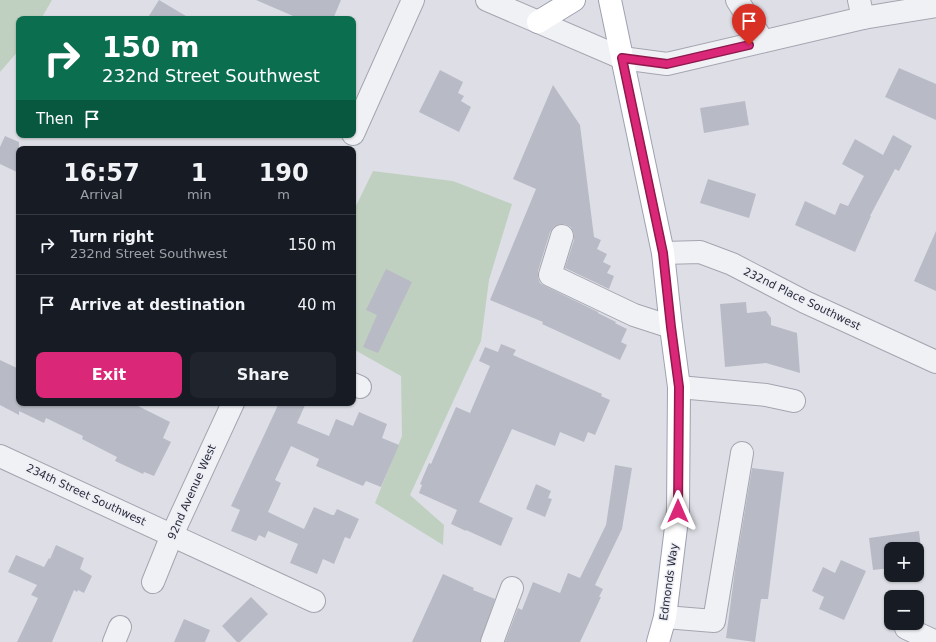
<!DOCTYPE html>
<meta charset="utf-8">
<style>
:root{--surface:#171b24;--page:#20242c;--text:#f1f3f6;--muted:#9ea1a6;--line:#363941;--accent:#db2777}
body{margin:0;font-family:"DejaVu Sans",sans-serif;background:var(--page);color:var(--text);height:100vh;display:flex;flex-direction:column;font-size:15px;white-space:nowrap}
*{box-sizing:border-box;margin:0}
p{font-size:13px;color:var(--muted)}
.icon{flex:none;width:22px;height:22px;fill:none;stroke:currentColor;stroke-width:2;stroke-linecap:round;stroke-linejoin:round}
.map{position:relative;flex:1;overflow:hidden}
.sheet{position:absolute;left:16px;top:146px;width:340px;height:260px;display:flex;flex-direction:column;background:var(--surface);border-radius:8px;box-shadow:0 1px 3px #0004}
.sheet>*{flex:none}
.banner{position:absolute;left:16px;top:16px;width:340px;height:122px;border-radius:8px;box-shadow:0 1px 3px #0004;background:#0b6e4f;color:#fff;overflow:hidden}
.tools{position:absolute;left:884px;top:542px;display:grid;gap:8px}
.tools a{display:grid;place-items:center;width:40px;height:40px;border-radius:8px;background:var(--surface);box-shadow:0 1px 3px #0004;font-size:20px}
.pin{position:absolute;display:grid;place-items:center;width:34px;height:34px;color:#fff;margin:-41px -17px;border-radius:50% 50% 50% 0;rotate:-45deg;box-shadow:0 0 4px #0007}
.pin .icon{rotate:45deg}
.me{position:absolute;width:44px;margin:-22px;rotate:0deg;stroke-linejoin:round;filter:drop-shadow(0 0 3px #0008)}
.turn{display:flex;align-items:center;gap:14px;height:84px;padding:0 20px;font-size:18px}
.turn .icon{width:52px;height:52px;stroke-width:2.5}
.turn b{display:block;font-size:28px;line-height:34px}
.then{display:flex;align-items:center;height:38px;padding:0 20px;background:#0003;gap:8px;font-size:15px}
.eta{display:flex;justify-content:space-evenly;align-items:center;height:68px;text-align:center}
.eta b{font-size:24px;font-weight:700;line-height:28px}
.action{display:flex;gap:8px;margin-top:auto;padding:8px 20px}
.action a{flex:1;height:46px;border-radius:8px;background:var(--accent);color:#fff;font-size:16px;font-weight:700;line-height:46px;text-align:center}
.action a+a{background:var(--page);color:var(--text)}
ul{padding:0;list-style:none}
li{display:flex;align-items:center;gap:12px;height:60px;padding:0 20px;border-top:1px solid var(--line)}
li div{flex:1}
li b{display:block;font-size:15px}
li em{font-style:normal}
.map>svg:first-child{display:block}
</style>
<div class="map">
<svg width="936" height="642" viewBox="0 0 936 642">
<rect width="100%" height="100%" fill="#dedfe6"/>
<g fill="#c0d0c0">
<polygon points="0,0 52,0 41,19 19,19 19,50 0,72"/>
<polygon points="373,171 453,181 512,204 489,280 481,341 410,495 444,525 443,545 375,503 402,436 401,376 353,349 353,212"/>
</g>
<g fill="#b8bac6">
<polygon points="159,0 191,19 147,19"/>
<polygon points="256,0 341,0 333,19 300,19"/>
<polygon points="899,68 936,84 936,120 885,97"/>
<polygon points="440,70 463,82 458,93 464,96 461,101 471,107 459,132 419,112"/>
<polygon points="553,85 580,125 594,237 601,240 597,249 607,254 603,262 611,266 607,273 614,276 609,289 565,268 574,240 574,234 571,227 565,224 560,224 554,227 550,232 538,271 538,278 540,283 545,286 598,312 598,313 616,322 615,323 627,329 621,342 627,345 620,360 542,324 543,322 490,300 536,189 513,179"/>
<polygon points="745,101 749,125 704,133 700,108"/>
<polygon points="893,135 912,146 899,171 895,169 870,216 871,216 855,252 795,225 805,201 835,215 840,203 848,206 864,176 842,164 855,139 883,155"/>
<polygon points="5,136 19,142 19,173 0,164 0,147"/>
<polygon points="708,179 756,194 749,218 700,203"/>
<polygon points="936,231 936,291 914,281"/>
<polygon points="386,269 412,282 378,353 363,347 377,315 366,310"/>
<polygon points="746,302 747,313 766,311 771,318 771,325 797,333 800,373 766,363 725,367 720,304"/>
<polygon points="501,344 516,350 513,355 602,394 601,396 610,400 595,435 588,432 584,442 560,432 555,446 512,429 479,502 513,518 501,546 466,530 466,531 451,524 457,510 419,493 422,485 420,484 429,463 431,464 456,407 470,413 490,366 479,361 485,347 498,352"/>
<polygon points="0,360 19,369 19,403 132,403 170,422 163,438 171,442 154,476 144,472 143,474 115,461 117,457 82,439 83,436 46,418 44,423 19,411 19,415 0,405"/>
<polygon points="279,403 306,403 297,423 329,436 336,419 353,426 359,412 387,424 382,438 399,445 381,487 366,481 363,486 316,466 319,459 291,446 275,480 281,483 268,512 304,529 314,507 332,515 334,515 337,509 359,519 350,539 345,537 334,564 323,559 317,574 290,563 298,544 268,531 265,538 259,535 256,541 231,531 240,510 231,506"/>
<polygon points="615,465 632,468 622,529 595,585 603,589 599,597 601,597 580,642 505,642 518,608 522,610 533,582 560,593 568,573 580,578 606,525"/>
<polygon points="752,468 784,472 768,599 761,599 755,642 726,638 735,570"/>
<polygon points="536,484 551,491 548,498 552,499 545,517 526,509"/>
<polygon points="919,531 923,564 917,565 917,549 891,549 891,568 873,570 869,538"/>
<polygon points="56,545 84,558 80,569 92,576 84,593 78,590 77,592 74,590 52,642 17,642 38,598 31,595 37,585 8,572 16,555 44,567 49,558 50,559"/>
<polygon points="841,560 866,571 844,620 819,609 824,597 812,591 823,567 835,573"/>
<polygon points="443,574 474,588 473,590 495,599 480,642 412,642"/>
<polygon points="251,597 268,614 240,642 237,642 222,626"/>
<polygon points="184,619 210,630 205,642 174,642"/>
</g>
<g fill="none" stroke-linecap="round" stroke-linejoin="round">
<defs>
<g id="minor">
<polyline points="487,0 622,58 667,64 863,18 936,6"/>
<polyline points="737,0 763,41"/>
<polyline points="859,0 863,18"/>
<polyline points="353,134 413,0"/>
<polyline points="562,236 550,275 634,315 671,327"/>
<polyline points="663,253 700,252 732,264 805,302 936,362"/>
<polyline points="353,384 360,387"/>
<polyline points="679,387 766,395 794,401"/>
<polyline points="0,456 314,601"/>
<polyline points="153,582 172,535 233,403"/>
<polyline points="665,617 714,621 742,453"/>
<polyline points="906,628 936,642"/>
<polyline points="114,642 120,627"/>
<polyline points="492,642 512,588"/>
</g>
<g id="major">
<polyline points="610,0 663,253 671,327 679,387 678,511 665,617 658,642"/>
<polyline points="538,22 574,0"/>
</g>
</defs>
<use href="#minor" stroke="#a4a5b0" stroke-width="24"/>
<use href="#major" stroke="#9ea1b1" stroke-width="24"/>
<use href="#minor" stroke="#f0f1f5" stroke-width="22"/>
<use href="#major" stroke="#fff" stroke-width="22"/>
</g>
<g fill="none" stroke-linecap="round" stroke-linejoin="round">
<defs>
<polyline id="route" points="678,511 679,387 671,327 663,253 622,58 667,64 749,45"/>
</defs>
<use href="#route" stroke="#8e194d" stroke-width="10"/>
<use href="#route" stroke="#db2777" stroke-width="7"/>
</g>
<g text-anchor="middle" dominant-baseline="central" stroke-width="3" stroke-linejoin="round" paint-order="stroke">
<g font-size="11" fill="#282b3c" stroke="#edeef4">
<text transform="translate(802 299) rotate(26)">232nd Place Southwest</text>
<text transform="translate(192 492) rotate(-66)">92nd Avenue West</text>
<text transform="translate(86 495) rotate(25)">234th Street Southwest</text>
<text transform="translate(669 582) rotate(-82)">Edmonds Way</text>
</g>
</g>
</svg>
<div class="tools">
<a>+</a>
<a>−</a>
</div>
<div class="pin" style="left:749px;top:45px;background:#d93025"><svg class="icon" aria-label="arrive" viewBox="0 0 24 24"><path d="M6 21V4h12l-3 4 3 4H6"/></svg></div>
<svg class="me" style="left:678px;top:511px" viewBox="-20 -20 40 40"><path d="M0-17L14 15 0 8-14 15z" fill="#db2777" stroke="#fff" stroke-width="4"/></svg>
<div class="banner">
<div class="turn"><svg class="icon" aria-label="right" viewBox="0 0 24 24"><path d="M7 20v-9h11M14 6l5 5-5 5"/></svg><div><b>150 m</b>232nd Street Southwest</div></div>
<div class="then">Then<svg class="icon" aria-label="arrive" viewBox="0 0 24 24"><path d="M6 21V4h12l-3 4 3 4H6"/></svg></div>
</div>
<section class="sheet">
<div class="eta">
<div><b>16:57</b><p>Arrival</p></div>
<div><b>1</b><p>min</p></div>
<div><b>190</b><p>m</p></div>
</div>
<ul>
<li><svg class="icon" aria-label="right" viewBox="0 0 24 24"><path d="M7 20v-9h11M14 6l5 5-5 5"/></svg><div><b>Turn right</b><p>232nd Street Southwest</p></div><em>150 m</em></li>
<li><svg class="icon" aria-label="arrive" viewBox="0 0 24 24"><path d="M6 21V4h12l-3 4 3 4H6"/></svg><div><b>Arrive at destination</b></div><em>40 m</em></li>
</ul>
<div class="action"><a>Exit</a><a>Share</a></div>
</section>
</div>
